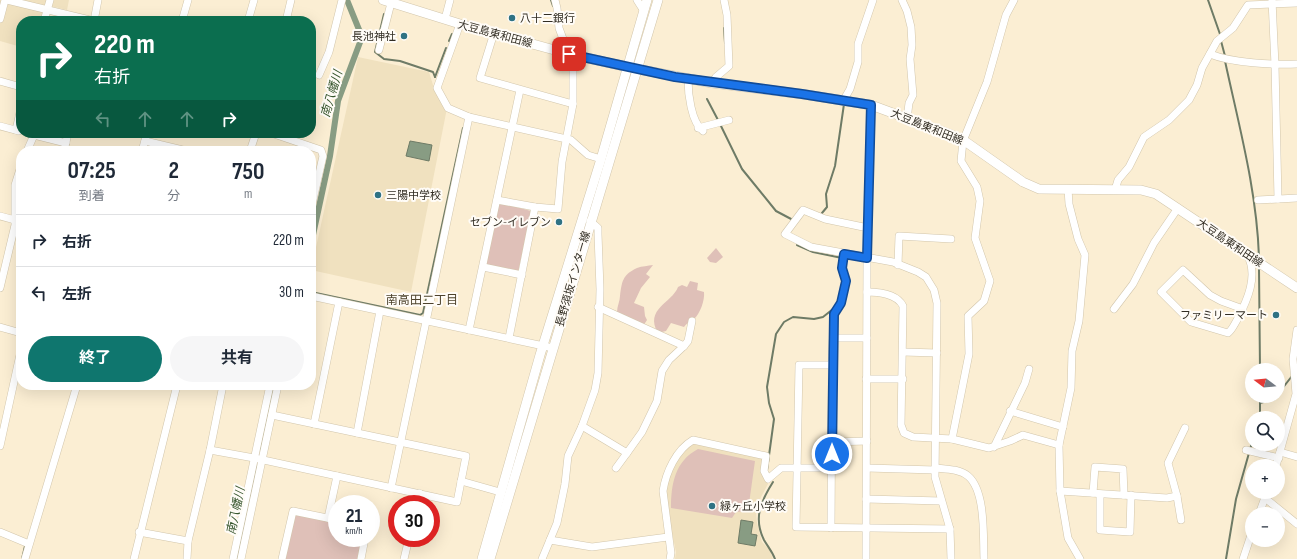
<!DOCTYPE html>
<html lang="ja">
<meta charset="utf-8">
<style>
:root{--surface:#fff;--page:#f6f6f7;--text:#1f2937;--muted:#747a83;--line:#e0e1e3;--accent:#0f766e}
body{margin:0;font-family:"Sofia Sans Condensed","Noto Sans JP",sans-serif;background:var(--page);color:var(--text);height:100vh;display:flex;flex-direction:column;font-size:15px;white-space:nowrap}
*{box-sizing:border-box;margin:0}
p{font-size:13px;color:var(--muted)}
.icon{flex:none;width:22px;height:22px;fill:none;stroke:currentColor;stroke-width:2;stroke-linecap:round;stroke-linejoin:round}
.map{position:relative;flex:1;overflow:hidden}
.drawer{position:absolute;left:16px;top:146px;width:300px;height:244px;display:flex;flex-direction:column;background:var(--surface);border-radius:16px;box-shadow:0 4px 16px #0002}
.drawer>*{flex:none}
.guide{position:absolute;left:16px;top:16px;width:300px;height:122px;border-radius:16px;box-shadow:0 4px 16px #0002;background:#0b6e4f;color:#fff;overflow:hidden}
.needle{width:26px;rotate:286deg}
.fabs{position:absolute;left:1245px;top:363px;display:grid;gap:8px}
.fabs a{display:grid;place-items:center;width:40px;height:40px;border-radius:50%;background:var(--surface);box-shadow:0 4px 16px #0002;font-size:20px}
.speed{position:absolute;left:328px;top:495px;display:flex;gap:8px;font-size:20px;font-weight:700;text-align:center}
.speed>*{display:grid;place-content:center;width:52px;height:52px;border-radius:50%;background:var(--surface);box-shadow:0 4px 16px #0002;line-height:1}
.speed small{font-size:10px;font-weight:400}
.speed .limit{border:6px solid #d22;background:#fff;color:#111}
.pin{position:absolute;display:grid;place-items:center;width:34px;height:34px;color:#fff;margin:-17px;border-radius:8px;box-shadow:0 2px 6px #0006}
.me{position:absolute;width:44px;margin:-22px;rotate:0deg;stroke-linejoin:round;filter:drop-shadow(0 0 3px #0008)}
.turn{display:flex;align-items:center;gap:14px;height:84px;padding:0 12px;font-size:18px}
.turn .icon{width:52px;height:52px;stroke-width:2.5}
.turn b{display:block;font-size:28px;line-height:34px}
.lanes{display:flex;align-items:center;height:38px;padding:0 12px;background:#0003;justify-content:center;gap:20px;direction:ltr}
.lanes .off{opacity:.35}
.eta{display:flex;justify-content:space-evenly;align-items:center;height:68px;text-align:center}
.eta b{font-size:24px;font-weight:700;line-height:28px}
.primary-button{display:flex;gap:8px;margin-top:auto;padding:8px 12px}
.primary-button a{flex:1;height:46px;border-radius:24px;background:var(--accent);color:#fff;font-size:16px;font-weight:700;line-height:46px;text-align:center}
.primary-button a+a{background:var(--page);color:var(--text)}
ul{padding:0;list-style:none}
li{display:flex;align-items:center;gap:12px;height:52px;padding:0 12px;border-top:1px solid var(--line)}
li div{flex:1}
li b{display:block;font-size:15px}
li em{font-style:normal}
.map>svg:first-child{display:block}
</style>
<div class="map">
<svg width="1297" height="559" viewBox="0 0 1297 559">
<rect width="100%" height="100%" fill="#fbeed3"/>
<g fill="#f0e1bf">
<polygon points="0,0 69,0 67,10 46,5 42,21 21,21 21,47 0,41"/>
<polygon points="358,57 429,72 433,85 447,108 411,292 311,270"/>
<polygon points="694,444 763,458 762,472 768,484 761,497 756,512 757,523 762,542 770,550 773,559 675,559 676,552 665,499 668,479 680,455 687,446"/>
</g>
<g fill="#dfc0b8">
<polygon points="502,203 531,211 518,273 488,266 486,263 498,205"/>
<polygon points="716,248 723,257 716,263 710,262 707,258"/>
<path d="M653,265L646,274L650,277L641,288L634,303L644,307L645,316L647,320L643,326L617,312C617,306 620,301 620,296C622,282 622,275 637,268C642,266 648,266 653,265Z"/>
<path d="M690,281L698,283L697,290L704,292C705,300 700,314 694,319C690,322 688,322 684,327L671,323L666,331L658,333C644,309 672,303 678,287L682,285L687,287Z"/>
<path d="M698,449L755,461L748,511L736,512L732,518L671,508C671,484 675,461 698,449Z"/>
<polygon points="293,511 337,521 337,538 365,538 361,559 282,559"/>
</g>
<g fill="#889c83" stroke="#6e7b66">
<polygon points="410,141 432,145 429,161 406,156"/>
<polygon points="741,520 753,522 751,534 757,535 755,546 738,543"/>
</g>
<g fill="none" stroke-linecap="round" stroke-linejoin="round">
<g stroke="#6e7b66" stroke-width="2">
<polyline points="551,0 553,6"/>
<polyline points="1208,0 1221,37"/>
<polyline points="384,14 375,52 384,59 400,61 433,72 435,77"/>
<polyline points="724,28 725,43"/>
<polyline points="449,41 452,34"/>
<polyline points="1221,41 1225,56"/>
<path d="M1225,61C1239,126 1257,191 1259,258"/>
<polyline points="435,77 446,48"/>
<polyline points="707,99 718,120"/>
<polyline points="720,124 742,169 776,211 793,220"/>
<polyline points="822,213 827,207 826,194 835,166 844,104"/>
<polyline points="797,245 813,252 842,258"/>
<polyline points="1259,269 1260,370"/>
<polyline points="311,292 420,315 423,313 463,128"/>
<polyline points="1278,394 1292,376"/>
<polyline points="1260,403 1275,399 1277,396"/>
<polyline points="1260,418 1260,396"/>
<polyline points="1250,449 1252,443"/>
<polyline points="767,470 774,419 769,403 767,387 776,334 784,322 793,317 814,319 823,317 833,309"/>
<path d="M773,482C761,501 753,518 764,540C768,547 772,551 775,559"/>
<polyline points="22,559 25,546"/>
<polyline points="1226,559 1236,499 1249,453"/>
</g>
<g stroke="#889c83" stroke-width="6">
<polyline points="311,244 330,156 338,101 362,37 347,0"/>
<polyline points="261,448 274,385"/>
<polyline points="237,559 256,468"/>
</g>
<defs>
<g id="minor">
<polyline points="7,0 94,21"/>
<polyline points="637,0 644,11"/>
<polyline points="902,0 907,11 911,27 912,45 910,59 913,95 909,103 907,119"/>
<polyline points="1272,0 1275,65 1278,199"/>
<polyline points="0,19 5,0"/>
<polyline points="445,19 450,0"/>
<polyline points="44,21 50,0"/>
<polyline points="94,21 98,0"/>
<polyline points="182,21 188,0"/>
<polyline points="248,21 254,0"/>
<polyline points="286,21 291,0"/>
<polyline points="460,24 437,88 448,108 469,117 571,140 588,155 601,159"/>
<polyline points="494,33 480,78 573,104"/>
<polyline points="379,50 391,3"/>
<path d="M1210,54C1232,63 1273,65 1297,64"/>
<polyline points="319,75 329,52 342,0"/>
<path d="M688,79C688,93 691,122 703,131"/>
<polyline points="0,81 21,87"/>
<polyline points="712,83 716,77 729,66 727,15 724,0"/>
<polyline points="843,101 850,89 858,62 858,44 873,0"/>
<polyline points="0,126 19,131"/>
<polyline points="698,128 729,120"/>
<polyline points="16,130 21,108"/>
<polyline points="27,133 34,135 27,151"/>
<polyline points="271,133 321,150 323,156 311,209"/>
<polyline points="34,135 66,143"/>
<polyline points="145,141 187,151"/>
<polyline points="64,151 68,133"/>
<polyline points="142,151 147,133"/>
<polyline points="250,151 256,133"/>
<polyline points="1068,189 1069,204 1078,239 1085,255 1079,321 1072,351 1071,388 1059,445 1060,491 1068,538 1080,559"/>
<polyline points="1115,190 1118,180 1129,167 1144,137 1169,120 1189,100 1197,85 1202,68 1217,41 1233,28 1248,5 1297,3"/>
<polyline points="497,200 535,207 558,209 562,162 573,104 573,66 559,28 557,8 555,0"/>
<polyline points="1258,200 1297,198"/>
<polyline points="0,216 15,220"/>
<polyline points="868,228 825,219 803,210 785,234 811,247 893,262 918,272 926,277 934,290 937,303 935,477 950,529 951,559"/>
<polyline points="898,265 899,236 951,239"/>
<polyline points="483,267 522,275"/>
<polyline points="0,288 15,225 15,185 21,166"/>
<path d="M867,292C878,292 897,294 903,306L901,425L904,433L913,437L952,439L989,448L1010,441L1023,435L1059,445"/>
<polyline points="311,296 553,348"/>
<polyline points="1114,309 1133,284 1154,243 1178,208"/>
<path d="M1243,309L1221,301L1210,295L1183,270L1161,292L1191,322L1228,333C1232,330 1234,325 1237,320C1247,301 1259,275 1247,255"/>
<polyline points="0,327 21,333"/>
<polyline points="469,330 520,90"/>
<polyline points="509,338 535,207"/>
<polyline points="833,338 834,314 841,303 846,281 842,268 844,254"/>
<polyline points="867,338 833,338 832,365 799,365 796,527 950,529"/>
<polyline points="684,346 688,341 692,321"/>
<polyline points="903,352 937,353"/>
<polyline points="866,379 903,379"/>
<polyline points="1010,411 1063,427"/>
<polyline points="314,424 339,302"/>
<polyline points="582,426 627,453 642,432 657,401 662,371 669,360 684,346 598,307"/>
<polyline points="357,433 380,311"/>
<polyline points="952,439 969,354 968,316 984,301 990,281 975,238 980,201 977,187 961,161 963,141 987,82 1006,15 1014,0"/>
<polyline points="832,442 867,441"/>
<polyline points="0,446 21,350"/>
<polyline points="994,447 1025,383 1029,369"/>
<polyline points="210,450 254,458 457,502 466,456 272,415"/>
<polyline points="1246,450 1279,458"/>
<polyline points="1280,452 1297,457"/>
<polyline points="1276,466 1296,394 1293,359 1297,330"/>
<polyline points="616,468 627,453"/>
<polyline points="867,468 935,470"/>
<path d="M936,468C946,469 960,469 968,476C986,491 983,537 984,559"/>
<polyline points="461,481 500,492"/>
<polyline points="391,488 469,117"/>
<polyline points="1060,491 1167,498 1177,496 1181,520"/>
<polyline points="1093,493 1095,467 1123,469 1124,495"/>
<polyline points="1100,494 1100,530 1130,532 1131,495"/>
<polyline points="1177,496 1168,463 1185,428"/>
<polyline points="1265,498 1297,524"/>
<polyline points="866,499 941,501"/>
<polyline points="416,504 419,493"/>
<polyline points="1259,514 1267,492"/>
<polyline points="328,518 337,476"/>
<polyline points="831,528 832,365"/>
<polyline points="0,532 29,544"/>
<polyline points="139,532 188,541"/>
<polyline points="550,540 592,547 668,537"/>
<polyline points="25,559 77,385"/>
<polyline points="134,559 177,385"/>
<polyline points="187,559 188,541 210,450 223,385"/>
<polyline points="233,559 270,385"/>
<polyline points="241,559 278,385"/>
<polyline points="282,559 293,511 337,520"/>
<polyline points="361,559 365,538"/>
<polyline points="404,559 409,538"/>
<polyline points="542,559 557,523 565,484 568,456 582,426 595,390 598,373 600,289 598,234 598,228 590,221"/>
<path d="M670,559L671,553L663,491C666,472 676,450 693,440L766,456L764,471L768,479L781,468H832"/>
<polyline points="866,559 867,258 871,105"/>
<polyline points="1243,559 1252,532"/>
</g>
<g id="major">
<polyline points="383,0 460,24 569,54 637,69 712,83 802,94 871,105 952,135 966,142 1023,182 1039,189 1141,190 1156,194 1297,288"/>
<polyline points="482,559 540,355 601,159 647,0"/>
<polyline points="490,559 658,0"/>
</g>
</defs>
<use href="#minor" stroke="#d2c6ac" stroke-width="8"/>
<use href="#major" stroke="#d2c6ac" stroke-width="10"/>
<use href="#minor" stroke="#fff" stroke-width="7"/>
<use href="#major" stroke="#fff" stroke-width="9"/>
</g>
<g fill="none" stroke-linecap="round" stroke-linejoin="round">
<defs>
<polyline id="route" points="569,54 675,77 802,94 871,105 867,258 844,254 842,268 846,281 841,303 834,314 832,454"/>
</defs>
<use href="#route" stroke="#114b97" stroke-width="10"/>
<use href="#route" stroke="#1a73e8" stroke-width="7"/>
</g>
<g fill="#2f7284" stroke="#fffcf7" stroke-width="1.5">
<circle cx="512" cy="18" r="4"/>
<circle cx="404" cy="36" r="4"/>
<circle cx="378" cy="195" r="4"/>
<circle cx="559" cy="222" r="4"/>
<circle cx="1276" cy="315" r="4"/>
<circle cx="712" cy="506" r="4"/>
</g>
<g text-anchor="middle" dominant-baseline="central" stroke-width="4" stroke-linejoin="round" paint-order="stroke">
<g font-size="11" fill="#322d23" stroke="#fffcf7" text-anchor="start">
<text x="520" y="18">八十二銀行</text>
<text x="396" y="36" text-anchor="end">長池神社</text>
<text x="386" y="195">三陽中学校</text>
<text x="551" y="222" text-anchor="end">セブン-イレブン</text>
<text x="1268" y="315" text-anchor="end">ファミリーマート</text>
<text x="720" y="506">緑ヶ丘小学校</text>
</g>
<g font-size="11" fill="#322d23" stroke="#fffcf7">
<text transform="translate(495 34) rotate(15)">大豆島東和田線</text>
<text transform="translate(927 127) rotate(22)">大豆島東和田線</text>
<text transform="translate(1230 243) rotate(34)">大豆島東和田線</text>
<text transform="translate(573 279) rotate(-74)">長野須坂インター線</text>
</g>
<g font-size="12" font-style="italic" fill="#38572f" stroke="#fffcf7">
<text transform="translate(332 94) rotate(-74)">南八幡川</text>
<text transform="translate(236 511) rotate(-78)">南八幡川</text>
</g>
<g font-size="12" fill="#4e432d" stroke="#fffcf7">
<text x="422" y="300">南高田二丁目</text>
</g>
</g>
</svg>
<div class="fabs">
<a><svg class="needle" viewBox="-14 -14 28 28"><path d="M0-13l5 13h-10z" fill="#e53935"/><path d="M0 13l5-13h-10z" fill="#747a83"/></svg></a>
<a><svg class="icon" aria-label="search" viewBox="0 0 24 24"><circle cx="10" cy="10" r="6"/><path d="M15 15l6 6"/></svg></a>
<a>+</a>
<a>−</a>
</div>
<div class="speed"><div>21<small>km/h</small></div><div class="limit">30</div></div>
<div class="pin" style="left:569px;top:54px;background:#d93025"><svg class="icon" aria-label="arrive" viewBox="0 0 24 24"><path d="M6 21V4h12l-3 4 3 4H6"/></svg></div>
<svg class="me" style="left:832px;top:454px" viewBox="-20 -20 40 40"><circle r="17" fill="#1a73e8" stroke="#fff" stroke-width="3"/><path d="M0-11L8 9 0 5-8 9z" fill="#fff"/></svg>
<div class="guide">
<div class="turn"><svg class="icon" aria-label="right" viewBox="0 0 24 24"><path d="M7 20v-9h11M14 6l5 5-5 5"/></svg><div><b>220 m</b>右折</div></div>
<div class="lanes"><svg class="icon off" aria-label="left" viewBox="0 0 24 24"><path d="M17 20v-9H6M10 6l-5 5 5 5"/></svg><svg class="icon off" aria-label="ahead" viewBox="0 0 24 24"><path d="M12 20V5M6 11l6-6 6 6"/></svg><svg class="icon off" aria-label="ahead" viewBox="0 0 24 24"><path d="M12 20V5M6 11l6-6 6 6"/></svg><svg class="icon" aria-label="right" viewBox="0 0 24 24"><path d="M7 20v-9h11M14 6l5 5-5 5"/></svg></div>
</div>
<section class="drawer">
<div class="eta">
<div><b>07:25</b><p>到着</p></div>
<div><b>2</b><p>分</p></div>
<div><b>750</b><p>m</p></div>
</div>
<ul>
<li><svg class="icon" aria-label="right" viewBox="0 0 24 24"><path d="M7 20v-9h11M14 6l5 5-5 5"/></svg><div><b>右折</b></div><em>220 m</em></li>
<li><svg class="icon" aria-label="left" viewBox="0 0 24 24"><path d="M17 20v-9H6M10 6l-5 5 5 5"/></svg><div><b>左折</b></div><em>30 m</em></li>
</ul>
<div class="primary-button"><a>終了</a><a>共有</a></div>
</section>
</div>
